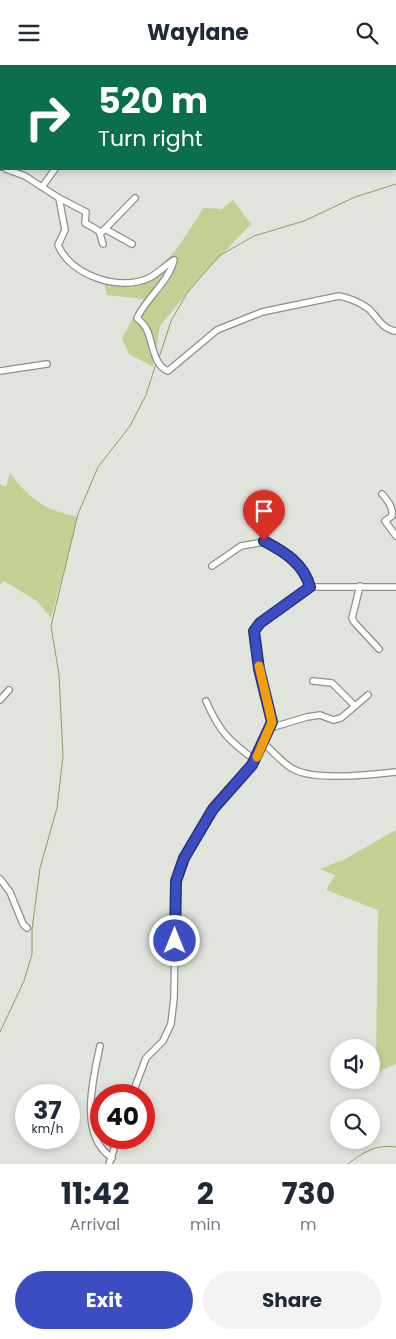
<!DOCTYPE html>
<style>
:root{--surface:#fff;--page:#f2f2f3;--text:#1f2937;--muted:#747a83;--accent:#3b4dc0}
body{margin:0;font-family:Poppins,sans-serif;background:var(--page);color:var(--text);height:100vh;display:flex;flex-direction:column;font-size:19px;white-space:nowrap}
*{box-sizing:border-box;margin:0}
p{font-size:16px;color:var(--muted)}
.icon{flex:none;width:28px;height:28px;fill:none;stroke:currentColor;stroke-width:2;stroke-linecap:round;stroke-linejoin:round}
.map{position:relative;height:1099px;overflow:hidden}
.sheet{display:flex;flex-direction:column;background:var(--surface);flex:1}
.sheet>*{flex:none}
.top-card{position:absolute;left:0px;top:0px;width:396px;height:105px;box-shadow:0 2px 8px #0003;background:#0b6e4f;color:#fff;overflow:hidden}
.fabs{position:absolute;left:330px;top:974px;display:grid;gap:10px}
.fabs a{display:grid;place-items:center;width:50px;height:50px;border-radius:50%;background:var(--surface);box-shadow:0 2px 8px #0003;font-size:25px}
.speed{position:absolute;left:15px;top:1019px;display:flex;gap:10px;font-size:25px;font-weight:700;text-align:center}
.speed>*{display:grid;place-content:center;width:65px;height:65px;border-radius:50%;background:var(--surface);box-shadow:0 2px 8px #0003;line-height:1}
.speed small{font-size:12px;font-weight:400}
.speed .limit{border:8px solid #d22;background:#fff;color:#111}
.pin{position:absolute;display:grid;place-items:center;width:42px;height:42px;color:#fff;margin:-51px -21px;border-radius:50% 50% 50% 0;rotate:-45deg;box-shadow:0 0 5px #0007}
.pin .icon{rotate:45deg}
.me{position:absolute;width:55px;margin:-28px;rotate:0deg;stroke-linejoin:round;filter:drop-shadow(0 0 4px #0008)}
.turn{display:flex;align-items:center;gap:18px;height:105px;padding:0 15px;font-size:22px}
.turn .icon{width:65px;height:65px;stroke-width:2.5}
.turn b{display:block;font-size:35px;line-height:42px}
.eta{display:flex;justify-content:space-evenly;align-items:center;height:85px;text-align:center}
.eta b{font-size:30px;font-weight:700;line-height:35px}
.primary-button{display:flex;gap:10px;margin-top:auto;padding:10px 15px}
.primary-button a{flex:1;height:58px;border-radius:30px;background:var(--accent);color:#fff;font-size:20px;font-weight:700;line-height:58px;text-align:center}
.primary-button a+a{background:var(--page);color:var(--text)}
header{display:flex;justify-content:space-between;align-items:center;height:65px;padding:0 15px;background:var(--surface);font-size:22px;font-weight:700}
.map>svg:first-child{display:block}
</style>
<header><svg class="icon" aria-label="menu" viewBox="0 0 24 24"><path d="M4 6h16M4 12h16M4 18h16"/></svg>Waylane<svg class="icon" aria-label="search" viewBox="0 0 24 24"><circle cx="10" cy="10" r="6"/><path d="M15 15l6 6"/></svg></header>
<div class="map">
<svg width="396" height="1099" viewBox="0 0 396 1099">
<rect width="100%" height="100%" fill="#e1e3dd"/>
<g fill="#c0d193">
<path d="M233,135L251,159L195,218L160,261L153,302L129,289L122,273L144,234L107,230L104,218C113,217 123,218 131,216C166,208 186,171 203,143L222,144Z"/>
<path d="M10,408C30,435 45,445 78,452L51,553L37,536L4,516L0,520V419L6,422Z"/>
<polygon points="396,765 396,999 376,1007 378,845 326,825 335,810 320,804 345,794"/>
</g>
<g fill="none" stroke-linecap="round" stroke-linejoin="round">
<g stroke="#8d9e5e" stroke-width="1">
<polyline points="159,293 171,256 187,228 219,191 254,171 304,156 355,132 396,119"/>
<polyline points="0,967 24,916 32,889 32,864 40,803 57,743 63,691 59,610 51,561 78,449 98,402 130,361 146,330 156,299"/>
<path d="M348,1099C363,1087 377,1079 396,1082"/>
</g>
<defs>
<g id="minor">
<polyline points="358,0 360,1"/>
<polyline points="133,1 136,0"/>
<polyline points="336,1 338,0"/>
<polyline points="391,1 395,0"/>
<polyline points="0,82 1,82"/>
<polyline points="0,102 1,102"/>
<path d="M6,104L25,111L59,133L65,165L58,180C70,210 119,227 149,213C157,209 166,200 174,195C168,218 147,232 137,253C140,256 145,260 147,265C153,278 153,300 168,306L217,265L262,247L339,231C349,233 361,238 369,244C377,252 383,265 396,266"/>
<polyline points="42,122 55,104"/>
<polyline points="59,133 86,147 85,158 99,166 103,179"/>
<polyline points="105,164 132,179"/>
<polyline points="101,168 135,133"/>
<polyline points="0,306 47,299"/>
<path d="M382,429C388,436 393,442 392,451L385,456L396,471"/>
<path d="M212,501L241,481L264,477C285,487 303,499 310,522"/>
<polyline points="360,521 352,553 354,557 379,584"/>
<polyline points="313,616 332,618 355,641"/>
<polyline points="0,635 9,625"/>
<path d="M206,636C219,666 229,676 255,695"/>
<polyline points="270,663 307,652 320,650 333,655 341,653 368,630"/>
<path d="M264,679C273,686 282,698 293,704C315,716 371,710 396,707"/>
<polyline points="0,814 10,827 23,859 27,863"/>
<path d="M100,981C93,1015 78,1070 112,1093"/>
<polyline points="132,1030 146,993 163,976 171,959 174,933 176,816 184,793 213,744 252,700 273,657 259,603 254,566 260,558 310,522 396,522"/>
<polyline points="109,1099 118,1072"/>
</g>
</defs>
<use href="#minor" stroke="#8e8f8a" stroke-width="8"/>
<use href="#minor" stroke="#fff" stroke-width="5.5"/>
</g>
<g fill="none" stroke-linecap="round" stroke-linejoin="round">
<defs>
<path id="route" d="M175,876L176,816L184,793L213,744L252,700L272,657L259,604L254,566L260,558L310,522C304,499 285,487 264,476"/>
</defs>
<use href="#route" stroke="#26327d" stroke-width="12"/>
<use href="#route" stroke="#3b4dc0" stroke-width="9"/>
<polyline stroke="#f59e0b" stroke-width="9" points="257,692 272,657 259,601"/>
</g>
</svg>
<div class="fabs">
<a><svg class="icon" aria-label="sound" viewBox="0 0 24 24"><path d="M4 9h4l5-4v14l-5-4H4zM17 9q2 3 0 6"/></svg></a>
<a><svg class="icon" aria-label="search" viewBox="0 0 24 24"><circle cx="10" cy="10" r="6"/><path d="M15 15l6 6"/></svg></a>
</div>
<div class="speed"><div>37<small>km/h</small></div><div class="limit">40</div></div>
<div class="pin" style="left:264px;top:476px;background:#d93025"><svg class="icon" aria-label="arrive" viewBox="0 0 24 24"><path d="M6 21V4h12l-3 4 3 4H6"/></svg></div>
<svg class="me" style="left:175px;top:876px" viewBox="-20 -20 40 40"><circle r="17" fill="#3b4dc0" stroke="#fff" stroke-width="3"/><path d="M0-11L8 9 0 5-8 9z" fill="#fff"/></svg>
<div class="top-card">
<div class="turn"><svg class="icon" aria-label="right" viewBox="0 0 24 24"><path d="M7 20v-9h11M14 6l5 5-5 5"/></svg><div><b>520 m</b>Turn right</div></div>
</div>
</div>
<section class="sheet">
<div class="eta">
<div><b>11:42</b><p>Arrival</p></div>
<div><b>2</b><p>min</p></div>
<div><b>730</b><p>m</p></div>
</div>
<div class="primary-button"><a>Exit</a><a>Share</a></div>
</section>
